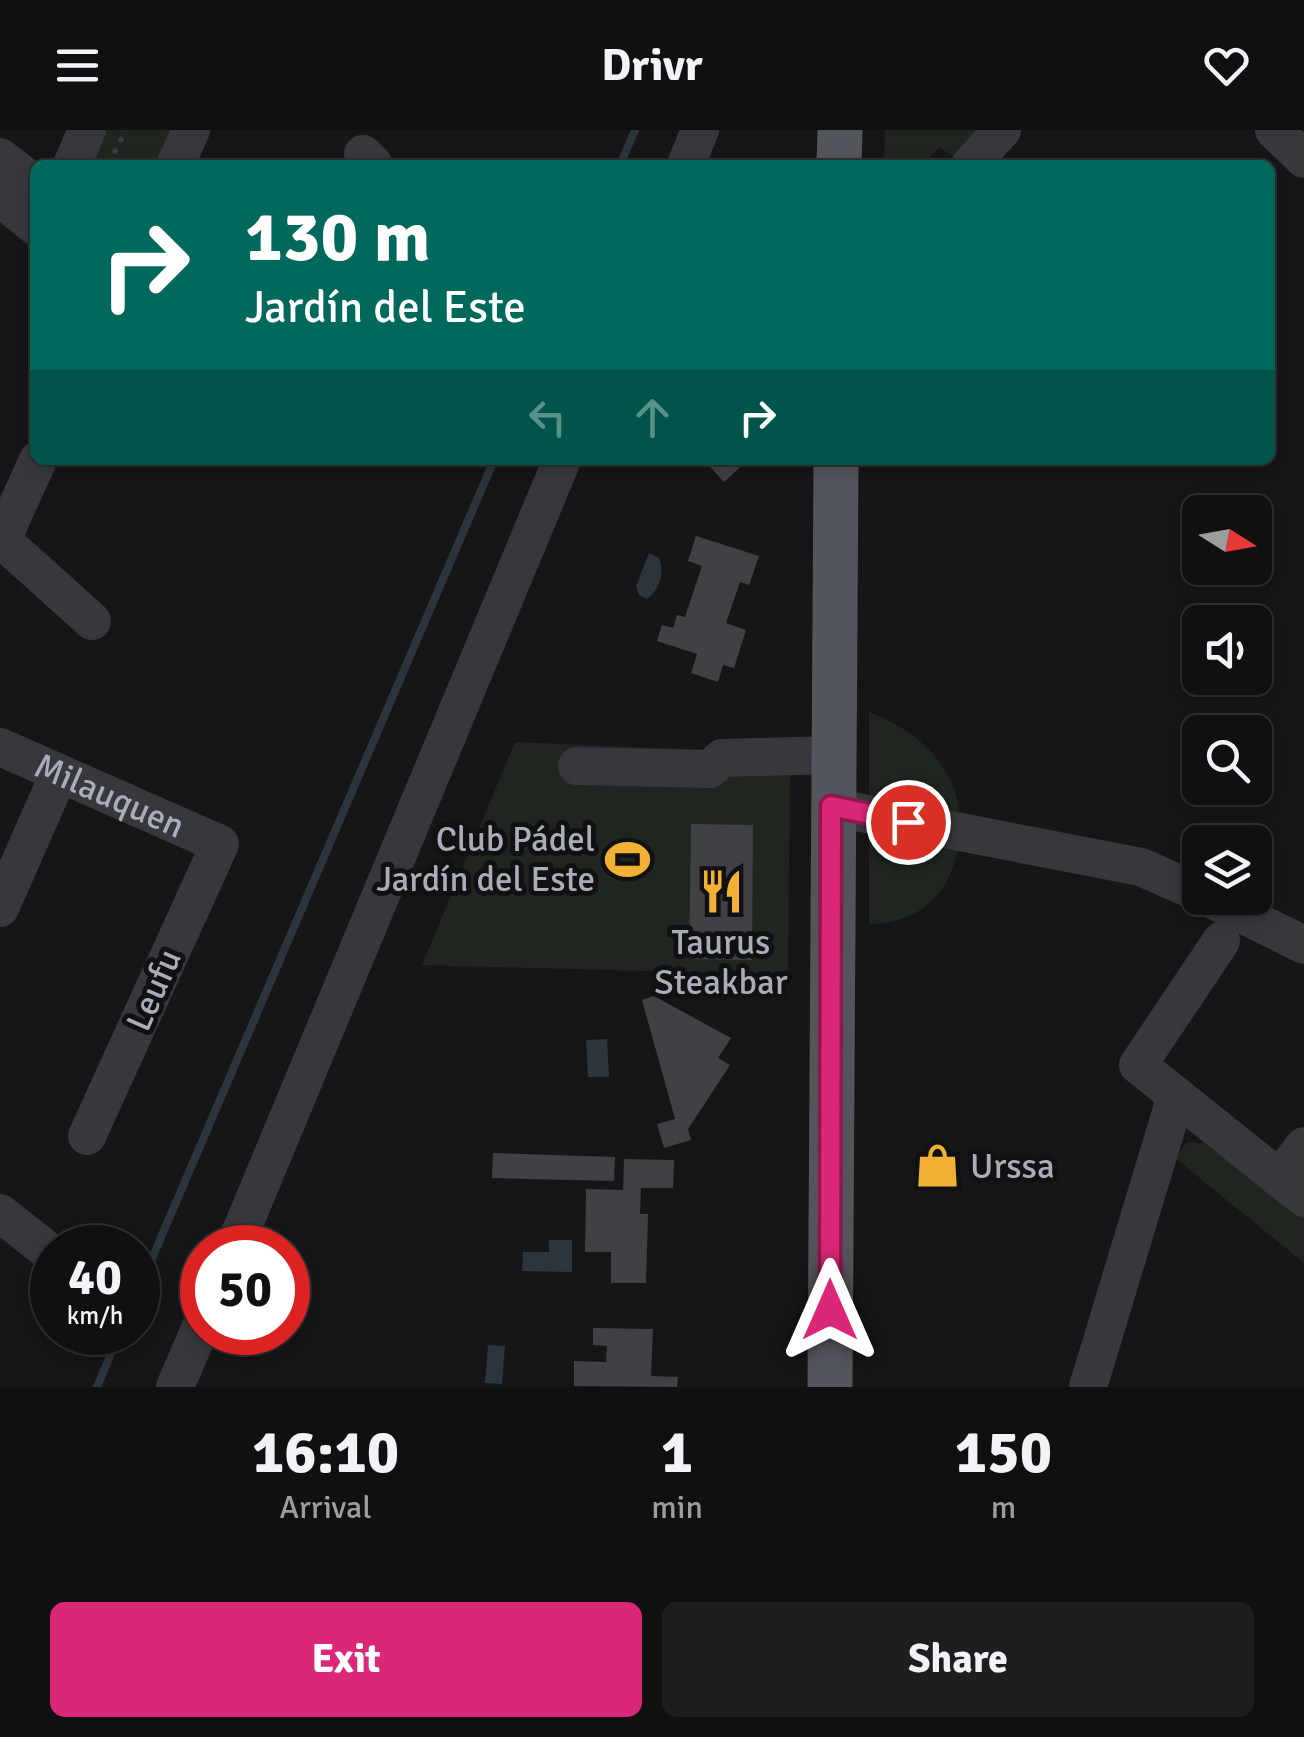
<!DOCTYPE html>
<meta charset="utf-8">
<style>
:root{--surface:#101012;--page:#1e1e20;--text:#f1f3f6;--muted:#9c9d9f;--line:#303032;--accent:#db2777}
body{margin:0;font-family:Signika,sans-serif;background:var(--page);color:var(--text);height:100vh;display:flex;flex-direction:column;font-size:38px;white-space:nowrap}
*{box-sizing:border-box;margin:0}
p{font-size:32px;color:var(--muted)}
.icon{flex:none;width:55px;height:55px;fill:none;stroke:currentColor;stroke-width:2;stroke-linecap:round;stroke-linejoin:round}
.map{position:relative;height:1257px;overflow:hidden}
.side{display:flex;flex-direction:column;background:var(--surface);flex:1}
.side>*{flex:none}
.top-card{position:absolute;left:30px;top:30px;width:1245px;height:305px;border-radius:15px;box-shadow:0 5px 15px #0003,0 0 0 2px var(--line);background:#00695c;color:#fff;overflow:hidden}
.needle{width:65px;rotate:101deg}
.fabs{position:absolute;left:1182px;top:365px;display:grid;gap:20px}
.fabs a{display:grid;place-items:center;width:90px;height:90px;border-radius:15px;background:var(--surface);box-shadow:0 5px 15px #0003,0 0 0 2px var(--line);font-size:50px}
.speed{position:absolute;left:30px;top:1095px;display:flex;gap:20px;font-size:50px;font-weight:700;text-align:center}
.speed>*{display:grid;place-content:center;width:130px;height:130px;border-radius:50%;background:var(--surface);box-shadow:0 5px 15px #0003,0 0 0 2px var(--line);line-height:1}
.speed small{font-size:25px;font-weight:400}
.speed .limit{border:15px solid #d22;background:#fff;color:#111}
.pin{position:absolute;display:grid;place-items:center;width:85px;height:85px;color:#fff;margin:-42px;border:5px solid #fff;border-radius:50%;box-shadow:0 2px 10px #0007}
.me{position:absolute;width:110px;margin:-55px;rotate:0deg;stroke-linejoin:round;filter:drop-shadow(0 0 8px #0008)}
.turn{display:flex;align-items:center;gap:35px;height:210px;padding:0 50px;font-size:45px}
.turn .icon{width:130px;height:130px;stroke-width:2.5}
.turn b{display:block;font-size:70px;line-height:85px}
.lanes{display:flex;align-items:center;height:95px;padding:0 50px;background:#0003;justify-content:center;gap:50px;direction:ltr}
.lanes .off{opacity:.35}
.eta{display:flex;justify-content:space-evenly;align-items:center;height:170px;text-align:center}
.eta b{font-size:60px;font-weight:700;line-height:70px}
.cta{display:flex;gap:20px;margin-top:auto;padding:20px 50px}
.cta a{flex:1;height:115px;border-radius:15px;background:var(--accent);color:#fff;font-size:40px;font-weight:700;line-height:115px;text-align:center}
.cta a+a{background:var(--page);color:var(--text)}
header{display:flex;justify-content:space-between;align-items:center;height:130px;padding:0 50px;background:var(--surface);font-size:45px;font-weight:700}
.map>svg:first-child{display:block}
</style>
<header><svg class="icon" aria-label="menu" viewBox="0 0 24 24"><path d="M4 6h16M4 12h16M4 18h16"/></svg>Drivr<svg class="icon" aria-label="heart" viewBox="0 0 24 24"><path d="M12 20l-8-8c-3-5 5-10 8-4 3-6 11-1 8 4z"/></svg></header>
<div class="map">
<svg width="1304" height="1257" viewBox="0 0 1304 1257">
<rect width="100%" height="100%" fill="#161618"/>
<g fill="#1e261f">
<polygon points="99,0 170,0 155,35 84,35"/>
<polygon points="885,0 977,0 953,26 939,17 922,35 884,35"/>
<path d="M869,582C939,609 978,665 952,739C939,776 906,794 869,794Z"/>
<polygon points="515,612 790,624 788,845 422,835"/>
<polygon points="1187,1012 1219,1014 1304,1083 1304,1133 1175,1028"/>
</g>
<g fill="#2c353c">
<path d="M649,423L659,428C665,442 660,459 647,469L639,465L636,456Z"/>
<polygon points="607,909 609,947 588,947 586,910"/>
<polygon points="549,1110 572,1110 572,1142 522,1141 523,1122 549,1122"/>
<polygon points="488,1215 505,1216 502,1254 485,1253"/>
</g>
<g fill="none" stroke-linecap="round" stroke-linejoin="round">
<g stroke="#2c353c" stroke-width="8">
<polyline points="620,35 635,0"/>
<polyline points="138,1161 494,330"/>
<polyline points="97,1257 120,1202"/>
</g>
</g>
<g fill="#404145">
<polygon points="704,330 748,330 724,352"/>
<polygon points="696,406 759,426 749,455 740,452 726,493 746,500 734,538 723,535 718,552 691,543 697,524 657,511 662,495 673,498 677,485 685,487 702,436 688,431"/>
<polygon points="691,694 753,695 752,830 689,829"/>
<polygon points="654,866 731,908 718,928 730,935 688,999 691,1010 664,1018 657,994 675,989 642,870"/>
<polygon points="493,1023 615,1027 614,1051 492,1048"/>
<polygon points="624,1029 674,1030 673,1058 641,1058 640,1084 648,1084 646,1153 611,1153 611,1122 585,1122 586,1059 623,1060"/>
<polygon points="593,1198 653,1199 651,1246 678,1247 677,1257 574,1256 574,1231 606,1232 607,1216 593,1215"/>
</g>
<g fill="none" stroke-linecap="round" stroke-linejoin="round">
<polyline stroke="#3d3f44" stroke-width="5" stroke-dasharray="5 8" stroke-linecap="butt" points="108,35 126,0"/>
<g stroke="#37383d" stroke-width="38">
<polyline points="1274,0 1304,29"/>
<polyline points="363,24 374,35"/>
<polyline points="0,27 35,54"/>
<polyline points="72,35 87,0"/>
<polyline points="175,35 191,0"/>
<polyline points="686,35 700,0"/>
<polyline points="970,35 1002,0"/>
<polyline points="0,68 35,96"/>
<polyline points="2,410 92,491"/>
<polyline points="0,414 38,330"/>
<path id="s1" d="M0,617L220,714L87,1006"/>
<polyline points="577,636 710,639 722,628 832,625"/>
<polyline points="831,677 1141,737 1200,763"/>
<polyline points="1209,768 1304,815"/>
<polyline points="0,778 59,644"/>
<polyline points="1221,811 1138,935 1304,1068"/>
<polyline points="1279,1048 1304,1016"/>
<polyline points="0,1083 52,1124"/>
<polyline points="234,1118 562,330"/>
<polyline points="175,1257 202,1194"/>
<polyline points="1088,1257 1176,966"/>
</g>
<g stroke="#53555c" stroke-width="45">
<polyline points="839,35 840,0"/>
<polyline points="830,1257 836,330"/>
</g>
</g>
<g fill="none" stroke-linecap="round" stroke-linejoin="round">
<defs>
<polyline id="route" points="830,1180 831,676 908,692"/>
</defs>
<use href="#route" stroke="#8e194d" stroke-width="25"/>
<use href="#route" stroke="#db2777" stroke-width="18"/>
</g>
<defs>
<symbol id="stadium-bare" viewBox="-9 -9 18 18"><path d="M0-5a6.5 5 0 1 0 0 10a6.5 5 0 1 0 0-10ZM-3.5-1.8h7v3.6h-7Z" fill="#f2b134" stroke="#111113" stroke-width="2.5" paint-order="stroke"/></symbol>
<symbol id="restaurant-bare" viewBox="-9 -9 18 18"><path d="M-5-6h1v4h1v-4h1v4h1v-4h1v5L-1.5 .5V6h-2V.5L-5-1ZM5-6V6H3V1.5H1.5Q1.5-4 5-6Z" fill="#f2b134" stroke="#111113" stroke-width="2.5" paint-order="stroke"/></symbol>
<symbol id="shop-bare" viewBox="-9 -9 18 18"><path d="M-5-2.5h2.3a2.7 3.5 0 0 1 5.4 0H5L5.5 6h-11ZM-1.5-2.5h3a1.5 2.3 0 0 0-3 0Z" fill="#f2b134" stroke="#111113" stroke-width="2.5" paint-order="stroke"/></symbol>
</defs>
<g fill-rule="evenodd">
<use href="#stadium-bare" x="596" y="698" width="63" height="63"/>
<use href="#restaurant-bare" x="690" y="730" width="63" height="63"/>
<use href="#shop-bare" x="906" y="1004" width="63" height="63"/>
</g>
<g text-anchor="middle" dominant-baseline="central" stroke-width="10" stroke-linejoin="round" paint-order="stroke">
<g font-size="35" fill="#a8adb8" stroke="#111113">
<text stroke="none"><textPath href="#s1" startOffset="120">Milauquen</textPath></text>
<text transform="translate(154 860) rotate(-66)">Leufu</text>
</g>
<g font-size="35" fill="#a8adb8" stroke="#111113" text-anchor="end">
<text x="595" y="709">Club Pádel<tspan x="595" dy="40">Jardín del Este</tspan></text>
<text x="721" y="812" text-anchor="middle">Taurus<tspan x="721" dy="40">Steakbar</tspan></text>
<text x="970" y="1036" text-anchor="start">Urssa</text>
</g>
</g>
</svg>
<div class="fabs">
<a><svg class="needle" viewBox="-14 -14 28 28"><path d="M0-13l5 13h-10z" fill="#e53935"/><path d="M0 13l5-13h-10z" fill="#9c9d9f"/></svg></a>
<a><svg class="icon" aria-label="sound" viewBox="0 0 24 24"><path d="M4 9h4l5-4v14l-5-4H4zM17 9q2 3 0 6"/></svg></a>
<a><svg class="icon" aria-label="search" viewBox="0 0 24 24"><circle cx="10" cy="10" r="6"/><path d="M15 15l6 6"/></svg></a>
<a><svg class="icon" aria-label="layers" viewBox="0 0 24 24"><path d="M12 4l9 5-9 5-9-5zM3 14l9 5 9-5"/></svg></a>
</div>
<div class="speed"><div>40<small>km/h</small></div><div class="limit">50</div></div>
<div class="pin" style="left:908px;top:692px;background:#d93025"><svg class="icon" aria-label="arrive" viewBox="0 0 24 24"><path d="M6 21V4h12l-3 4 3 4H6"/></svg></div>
<svg class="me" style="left:830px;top:1180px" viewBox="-20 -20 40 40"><path d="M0-17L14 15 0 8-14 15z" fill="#db2777" stroke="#fff" stroke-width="4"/></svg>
<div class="top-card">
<div class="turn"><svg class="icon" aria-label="right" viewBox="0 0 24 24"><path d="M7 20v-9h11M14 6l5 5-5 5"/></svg><div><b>130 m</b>Jardín del Este</div></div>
<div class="lanes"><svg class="icon off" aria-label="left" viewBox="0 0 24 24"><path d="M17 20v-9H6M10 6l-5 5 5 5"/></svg><svg class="icon off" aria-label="ahead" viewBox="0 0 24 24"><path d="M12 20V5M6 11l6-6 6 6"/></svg><svg class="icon" aria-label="right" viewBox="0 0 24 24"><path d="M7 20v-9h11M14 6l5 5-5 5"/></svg></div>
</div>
</div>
<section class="side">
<div class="eta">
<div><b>16:10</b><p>Arrival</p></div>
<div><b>1</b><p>min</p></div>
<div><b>150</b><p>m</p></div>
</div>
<div class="cta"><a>Exit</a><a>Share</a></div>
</section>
